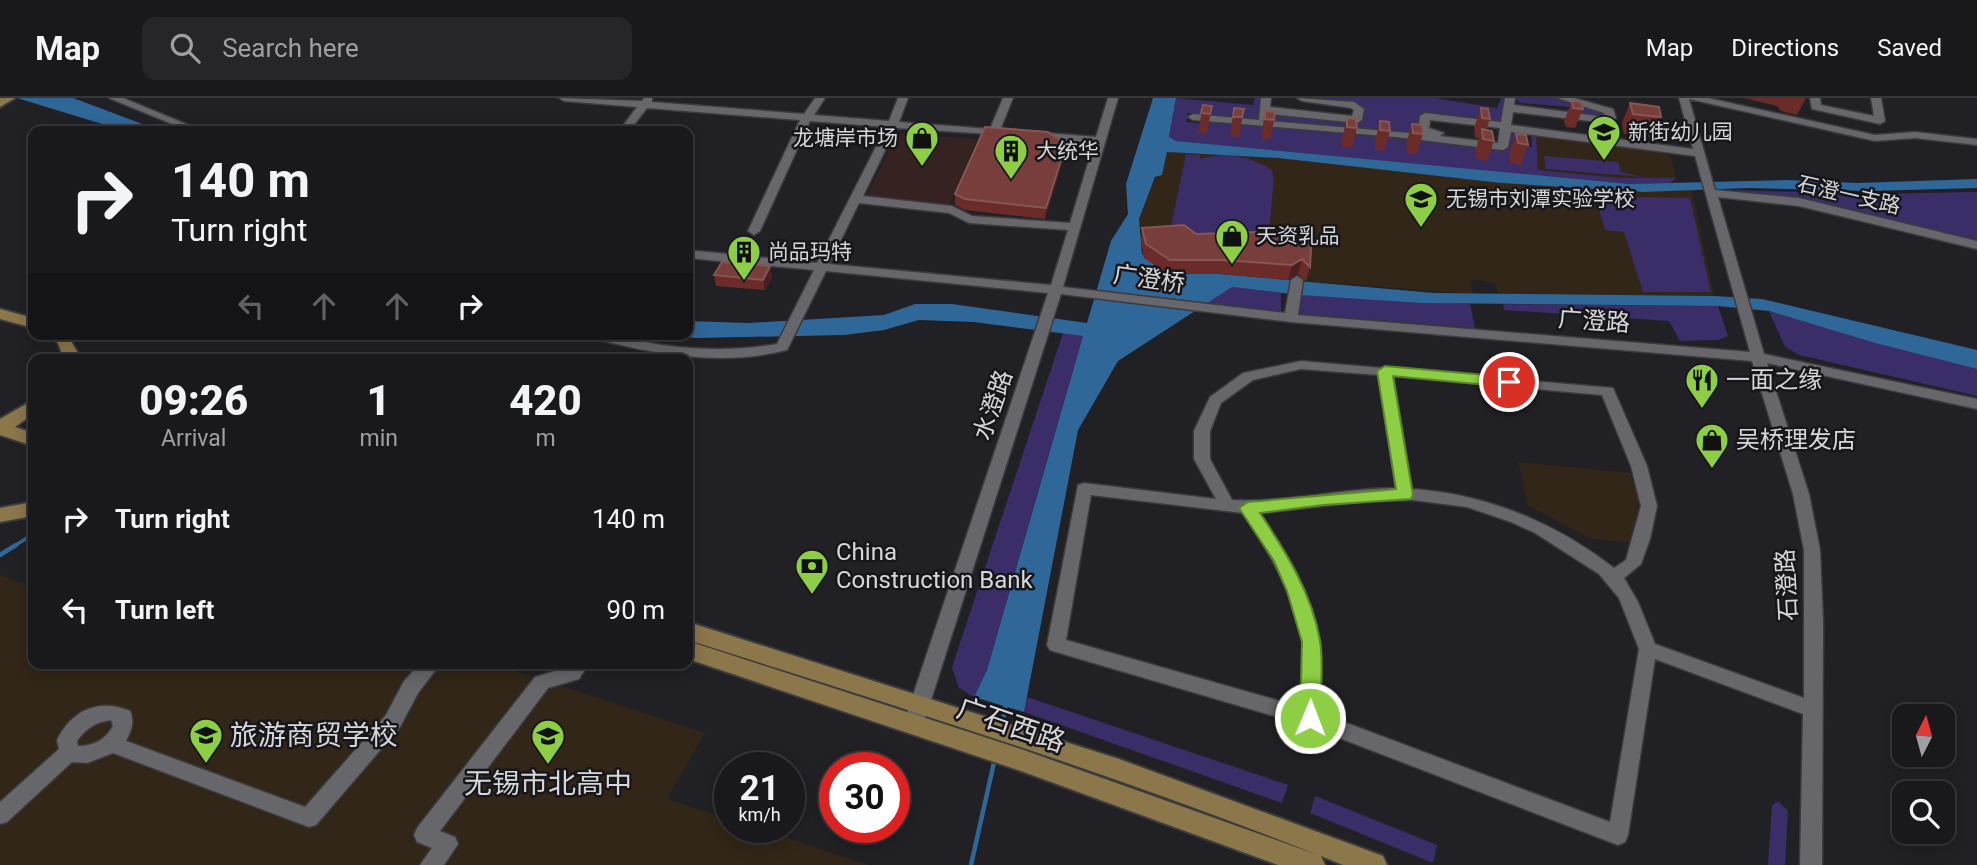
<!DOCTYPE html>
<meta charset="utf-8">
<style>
:root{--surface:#19181b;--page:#262528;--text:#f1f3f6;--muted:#9fa0a3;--line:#37373a}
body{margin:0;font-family:Roboto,"Noto Sans SC",sans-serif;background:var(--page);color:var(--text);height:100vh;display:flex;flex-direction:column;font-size:26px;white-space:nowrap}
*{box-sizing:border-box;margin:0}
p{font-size:23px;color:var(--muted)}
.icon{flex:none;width:38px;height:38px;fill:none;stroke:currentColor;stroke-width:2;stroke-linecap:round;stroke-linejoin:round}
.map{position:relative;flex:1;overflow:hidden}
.drawer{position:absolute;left:28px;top:256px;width:665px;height:315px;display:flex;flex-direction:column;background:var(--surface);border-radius:14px;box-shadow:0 4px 18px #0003,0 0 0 2px var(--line)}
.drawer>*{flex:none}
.hud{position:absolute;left:28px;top:28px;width:665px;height:214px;border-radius:14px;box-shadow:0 4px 18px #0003,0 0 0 2px var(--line);background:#19181b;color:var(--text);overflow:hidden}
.needle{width:46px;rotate:6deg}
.fabs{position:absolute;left:1892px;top:606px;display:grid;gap:14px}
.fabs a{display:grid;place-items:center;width:63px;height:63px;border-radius:14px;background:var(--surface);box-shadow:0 4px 18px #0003,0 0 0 2px var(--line);font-size:35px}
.speed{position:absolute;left:714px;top:654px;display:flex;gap:14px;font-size:35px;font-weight:700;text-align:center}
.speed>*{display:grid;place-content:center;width:91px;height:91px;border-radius:50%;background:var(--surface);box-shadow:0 4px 18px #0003,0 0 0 2px var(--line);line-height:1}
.speed small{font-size:18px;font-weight:400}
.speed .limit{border:10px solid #d22;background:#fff;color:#111}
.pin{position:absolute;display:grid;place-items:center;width:60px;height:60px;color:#fff;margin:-30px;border:4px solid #fff;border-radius:50%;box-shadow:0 2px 7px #0007}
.me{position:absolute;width:77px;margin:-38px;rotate:1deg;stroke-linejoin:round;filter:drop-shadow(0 0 5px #0008)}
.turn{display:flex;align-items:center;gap:24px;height:147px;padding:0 28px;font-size:32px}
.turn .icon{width:91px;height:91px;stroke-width:2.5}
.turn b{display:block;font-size:49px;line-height:60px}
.lanes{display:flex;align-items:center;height:66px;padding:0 28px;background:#0003;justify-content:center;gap:35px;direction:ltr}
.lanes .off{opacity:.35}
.eta{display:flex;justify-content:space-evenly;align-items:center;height:119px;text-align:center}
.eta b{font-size:42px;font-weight:800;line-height:49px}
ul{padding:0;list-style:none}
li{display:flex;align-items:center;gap:21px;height:91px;padding:0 28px}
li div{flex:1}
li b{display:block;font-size:26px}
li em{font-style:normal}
header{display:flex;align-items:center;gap:42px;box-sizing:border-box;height:98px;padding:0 35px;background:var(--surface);border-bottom:2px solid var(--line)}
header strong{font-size:33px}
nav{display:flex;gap:38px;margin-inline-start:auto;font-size:24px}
.search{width:490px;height:63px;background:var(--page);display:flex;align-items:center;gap:18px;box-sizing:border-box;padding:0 24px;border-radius:14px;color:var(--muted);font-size:26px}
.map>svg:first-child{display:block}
</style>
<header>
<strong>Map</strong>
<div class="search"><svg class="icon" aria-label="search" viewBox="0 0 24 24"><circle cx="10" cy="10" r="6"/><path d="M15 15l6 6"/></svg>Search here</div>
<nav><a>Map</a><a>Directions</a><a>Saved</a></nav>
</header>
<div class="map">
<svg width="1977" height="767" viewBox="0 0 1977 767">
<rect width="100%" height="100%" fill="#212024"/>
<polygon fill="#362221" points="898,35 977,41 949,108 865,100"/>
<g fill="#312617">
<polygon points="1536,36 1606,45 1607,48 1623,50 1623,47 1654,51 1655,55 1670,57 1676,80 1621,80 1538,72"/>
<polygon points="1167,54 1278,60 1501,85 1644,94 1692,92 1714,198 1499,197 1495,185 1470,181 1473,196 1306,183 1309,147 1141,144 1139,121 1156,79 1162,76"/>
<polygon points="1518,364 1630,375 1638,399 1638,425 1631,445 1588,440 1528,407"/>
<polygon points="0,477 33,489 33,565 491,565 705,635 667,701 730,721 730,730 756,730 869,767 0,767"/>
</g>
<g fill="#3b2d67">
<polygon points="1176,0 1253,7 1255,0 1262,0 1258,23 1188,15 1186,24 1208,26 1209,23 1507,51 1509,36 1521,34 1522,47 1532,49 1531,35 1536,36 1538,72 1621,80 1676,80 1670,85 1629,86 1538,79 1176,43 1169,40"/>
<polygon points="1311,0 1435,0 1497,10 1501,0 1506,0 1501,24 1422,18 1432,37 1271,24 1270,15 1353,24 1355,6"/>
<polygon points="1515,0 1557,0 1602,12 1606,14 1606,19 1561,13 1570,11 1570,9 1520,5"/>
<path d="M1186,56L1200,57V61C1225,53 1251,58 1272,72L1274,81L1269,133C1248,153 1194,140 1171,128Z"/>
<polygon points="1544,58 1618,64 1621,74 1642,79 1546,71"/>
<polygon points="1727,92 1868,96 1977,94 1977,142 1797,100"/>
<polygon points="1595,98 1690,100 1711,194 1643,194 1624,134 1605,132"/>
<polygon points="1232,189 1281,195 1281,215 1203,207"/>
<polygon points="1300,197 1470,206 1475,230 1300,216"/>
<polygon points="1503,206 1718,208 1728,238 1718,242 1680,243 1669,223 1504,212"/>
<polygon points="1769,213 1875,245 1977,271 1977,298 1799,257 1785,249"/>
<polygon points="1063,235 1083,238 987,572 974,599 959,590 952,569"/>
<polygon points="1027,599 1288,687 1282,705 1024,614"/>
<polygon points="1315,698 1437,747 1433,765 1310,715"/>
<polygon points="1778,703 1788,713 1785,767 1768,767 1772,707"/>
</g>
<g fill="#306799">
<polygon points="17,0 73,0 161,33 125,33"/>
<polygon points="1153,0 1176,0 1169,39 1176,43 1629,86 1787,82 1857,85 1977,81 1977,90 1869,93 1748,90 1644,94 1501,85 1278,60 1167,54 1162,77 1155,79 1139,121 1142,156 1168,176 1220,176 1434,195 1714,198 1762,201 1977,252 1977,271 1875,245 1769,213 1718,208 1422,205 1300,197 1232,189 1118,263 1078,332 1024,614 974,599 987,572 1083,238 974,224 919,222 884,232 844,237 695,240 672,236 688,236 688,223 748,225 884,217 915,206 952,206 1087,225 1111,143 1128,116 1126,86"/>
</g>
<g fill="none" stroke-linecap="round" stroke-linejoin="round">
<polyline stroke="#306799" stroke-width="3.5" points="13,449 33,436"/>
<g stroke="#306799" stroke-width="4.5">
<polyline points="0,457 16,447"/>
<polyline points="1002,628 1006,605"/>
<polyline points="971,767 995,660"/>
</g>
<defs>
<g id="minor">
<polygon points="109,0 123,0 203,33 189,33"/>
<path d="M559,0L642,3L644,0H652V4L804,16L815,0H825L814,17L889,23L898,0H908L899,24L990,31L1003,0H1013L1000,32L1006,33V37L896,30L863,98L952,108L972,118L1070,125L1094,45L1035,40L1030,37L1035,34L1096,39L1108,0H1118L1063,189L1285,215L1291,182L1297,178L1303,182L1298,217L1750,254L1695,58L1511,34L1508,49L1503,52L1396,39L1193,22L1188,19L1193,16L1259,22L1261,0H1271L1270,9L1352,18L1354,12L1351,10L1302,3L1297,0L1354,4L1364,11L1362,22L1357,25L1270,16V23L1421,36L1418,33L1420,18L1425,15L1501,24L1505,0H1515L1514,7L1605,19L1604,15L1557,0H1574L1613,11L1616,20L1607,25L1513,14L1511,27L1693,51L1679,0H1708L1875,37L1915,34L1977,41V47L1915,40L1875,43L1689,1L1715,92L1799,100L1977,143V151L1799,108L1718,99L1764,256L1977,301V311L1767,265L1809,396L1820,452L1823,524L1822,767H1800L1803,616L1655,561L1628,737L1625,744L1618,747L1308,628L1056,554L1050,552L1047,547L1078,387L1084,385L1216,401L1194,361V333L1210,299L1243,275L1301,263L1613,290L1647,368L1657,408L1650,441L1641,466L1624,480L1638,504L1655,546L1804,600V452L1793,396L1752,263L1291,224L1061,196L923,627L920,633L913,635L906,633L903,627L1048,195L826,173L787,252C720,269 653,256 588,239L586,236C613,236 636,243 662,247C700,252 739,253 777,246L814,172L688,160V152L817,165L886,29L810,23L760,133L754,137L748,133L800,22L647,10L629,33H619L637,9L564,3ZM1430,22L1500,30L1498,45L1440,38L1444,35L1429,30ZM859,105L949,115L969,125L1068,132L1051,187L829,166ZM1301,271L1379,277L1396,390C1341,390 1288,405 1232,402L1210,361V333L1221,305L1253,282ZM1393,278L1602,297L1631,368L1641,408L1626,462L1614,470C1554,424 1487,396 1412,391ZM1091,397L1243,415C1269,454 1294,495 1302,543C1305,564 1301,588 1301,609L1066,542ZM1413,402L1467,409L1511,424L1535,435L1599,476L1619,500L1639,551L1610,724L1320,615C1320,592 1323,566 1320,544C1313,496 1286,454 1260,415L1368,403Z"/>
<polygon points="1810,0 1820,0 1821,7 1874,18 1871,0 1881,0 1885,23 1880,26 1812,11"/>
<path d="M421,565H441L418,595L400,629L316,727L309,729L113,655L87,665L72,664L7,724L0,726V704L59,651L57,642C72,612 99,600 130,613C135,624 131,633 126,643L305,709L386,617L404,583ZM111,622L113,628C105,642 94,648 78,648L77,643C86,630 96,624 111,622Z"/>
<polygon points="569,565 589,565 579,581 548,590 440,733 455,739 458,746 444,767 420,767 432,750 417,744 414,737 417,730 535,579 566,570"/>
</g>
<g id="major">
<polygon points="0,0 15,0 0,9"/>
<polygon points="0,211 33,220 33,230 0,221"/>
<polygon points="49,236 67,236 81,261 64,261 58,245"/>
<polygon points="33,302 33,316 15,329 33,335 33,348 0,337 0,321"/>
<polygon points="33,404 33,418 0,424 0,410"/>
<path d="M688,524L1119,661L1383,758L1387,767H1343L1321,758L1325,767H1278L1021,673L688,561V543L1021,651L1318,757C1112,675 899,609 688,542Z"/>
</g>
</defs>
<use href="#minor" stroke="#3b3b3e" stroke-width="3"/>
<use href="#major" stroke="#3b3b3e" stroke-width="4"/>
<use href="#minor" fill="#67666b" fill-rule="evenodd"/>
<use href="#major" fill="#8c774b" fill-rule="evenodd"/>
</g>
<g fill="#6b2c29">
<polygon points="1744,0 1806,0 1797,17 1781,13 1777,8"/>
<polygon points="1572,3 1583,11 1575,30 1566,29 1564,23"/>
<polygon points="1630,5 1661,19 1652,39 1624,36 1622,25"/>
<polygon points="1203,7 1212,8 1207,36 1198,35"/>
<polygon points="1234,10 1244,11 1239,39 1230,38"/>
<polygon points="1481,10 1490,21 1486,32 1494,43 1487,63 1476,61 1476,51 1479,40 1475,40 1474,30"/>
<polygon points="1265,13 1274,22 1270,42 1261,41"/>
<polygon points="1347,20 1357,30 1352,50 1342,49 1342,40"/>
<polygon points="1380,23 1390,33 1384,53 1375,52 1375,43"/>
<polygon points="1412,26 1423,36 1417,56 1407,55 1406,46"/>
<polygon points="1516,36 1528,47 1521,67 1510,65 1509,56"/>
<polygon points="1065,56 1045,121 965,112 955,107 955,96"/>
<polygon points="1142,130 1196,136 1312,132 1310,169 1306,183 1298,176 1288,182 1220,176 1168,176 1144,160 1141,144"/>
<polygon points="770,168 772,179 765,192 716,188 714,177"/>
</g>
<g fill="#491f1f">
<polygon points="1066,46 1065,56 1045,121 1046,110"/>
<polygon points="1302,161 1298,176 1288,182 1292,167"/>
<polygon points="770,168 772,179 765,192 763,182"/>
</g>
<g fill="#773e3c" stroke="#865655" stroke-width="2">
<polygon points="1572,3 1581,4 1583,11 1573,10"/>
<polygon points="1630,5 1659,9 1661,19 1633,16"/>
<polygon points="1203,7 1212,8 1210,16 1201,15"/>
<polygon points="1234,10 1244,11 1242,19 1233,19"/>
<polygon points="1481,10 1488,11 1490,21 1482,20"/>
<polygon points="1265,13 1275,14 1274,22 1265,21"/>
<polygon points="1347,20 1356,21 1357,30 1347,29"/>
<polygon points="1380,23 1389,24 1390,33 1380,32"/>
<polygon points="1412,26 1422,27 1423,36 1413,35"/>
<polygon points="985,29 1048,34 1066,46 1046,110 965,101 955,96"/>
<polygon points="1482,31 1492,33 1494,43 1483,41"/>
<polygon points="1516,36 1526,37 1528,47 1518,45"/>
<polygon points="1184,127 1196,136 1312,132 1310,169 1302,161 1292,167 1223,162 1170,162 1146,146 1142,130"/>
<polygon points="722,164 770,168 763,182 714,177"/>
</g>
<path fill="#8dce44" stroke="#5c862c" stroke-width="2" d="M1385,268L1509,279L1516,284L1509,289L1393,278L1413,397L1411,401L1323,407L1260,415C1286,454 1312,496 1320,543C1324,567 1320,596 1320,620L1317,626L1310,628L1303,626L1300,620L1302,544L1287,493L1274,463L1239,410L1248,404L1396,391L1377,273Z"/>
<defs>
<symbol id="school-pin" viewBox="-11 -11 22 30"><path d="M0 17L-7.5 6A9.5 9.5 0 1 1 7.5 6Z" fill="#8dce44" stroke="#17171b"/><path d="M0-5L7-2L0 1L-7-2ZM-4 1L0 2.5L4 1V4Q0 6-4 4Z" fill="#111"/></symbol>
<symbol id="shop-pin" viewBox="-11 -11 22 30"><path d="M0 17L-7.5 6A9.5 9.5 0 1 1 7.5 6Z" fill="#8dce44" stroke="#17171b"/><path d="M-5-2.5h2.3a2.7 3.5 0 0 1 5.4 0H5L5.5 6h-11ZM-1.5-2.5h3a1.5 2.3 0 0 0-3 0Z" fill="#111"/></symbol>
<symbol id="building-pin" viewBox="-11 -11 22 30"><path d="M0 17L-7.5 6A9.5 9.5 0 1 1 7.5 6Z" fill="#8dce44" stroke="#17171b"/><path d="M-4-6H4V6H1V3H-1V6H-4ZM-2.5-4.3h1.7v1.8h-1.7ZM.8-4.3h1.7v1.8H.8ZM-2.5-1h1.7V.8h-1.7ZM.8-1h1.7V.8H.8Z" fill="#111"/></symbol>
<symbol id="restaurant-pin" viewBox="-11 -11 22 30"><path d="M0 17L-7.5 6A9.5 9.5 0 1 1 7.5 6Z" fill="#8dce44" stroke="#17171b"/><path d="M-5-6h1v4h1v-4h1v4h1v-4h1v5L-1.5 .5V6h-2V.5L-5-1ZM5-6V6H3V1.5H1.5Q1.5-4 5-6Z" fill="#111"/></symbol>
<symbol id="bank-pin" viewBox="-11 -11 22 30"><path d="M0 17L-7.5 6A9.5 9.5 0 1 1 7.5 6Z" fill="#8dce44" stroke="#17171b"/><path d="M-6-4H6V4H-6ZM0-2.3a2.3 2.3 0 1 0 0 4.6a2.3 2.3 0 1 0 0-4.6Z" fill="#111"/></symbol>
</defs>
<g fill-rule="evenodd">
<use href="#school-pin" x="1585" y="15" width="38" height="52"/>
<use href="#shop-pin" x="903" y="21" width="38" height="52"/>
<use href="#building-pin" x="992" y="34" width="38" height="52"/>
<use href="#school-pin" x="1402" y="82" width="38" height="52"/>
<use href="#shop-pin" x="1213" y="119" width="38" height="52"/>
<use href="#building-pin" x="725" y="135" width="38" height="52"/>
<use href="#restaurant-pin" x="1683" y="263" width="38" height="52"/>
<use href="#shop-pin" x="1693" y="323" width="38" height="52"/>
<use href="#bank-pin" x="793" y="449" width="38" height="52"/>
<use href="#school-pin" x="187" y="618" width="38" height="52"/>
<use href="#school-pin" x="529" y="619" width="38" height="52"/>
</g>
<g text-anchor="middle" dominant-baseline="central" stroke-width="5" stroke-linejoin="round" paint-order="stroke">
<g font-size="21" fill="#d7d7d9" stroke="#17171b" text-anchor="start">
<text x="1628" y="34">新街幼儿园</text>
<text x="898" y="40" text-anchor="end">龙塘岸市场</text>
<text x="1036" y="53">大统华</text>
<text x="1446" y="101">无锡市刘潭实验学校</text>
<text x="1256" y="138">天资乳品</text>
<text x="768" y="154">尚品玛特</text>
</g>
<g font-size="21" fill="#d7d7d9" stroke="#17171b">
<text transform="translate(1849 97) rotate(13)">石澄一支路</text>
</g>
<g font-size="24" fill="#d7d7d9" stroke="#17171b">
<text transform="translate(1149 181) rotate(8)">广澄桥</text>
<text transform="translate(1594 223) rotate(4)">广澄路</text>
<text transform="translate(993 307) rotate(-71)">水澄路</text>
<text transform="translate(1787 487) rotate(-93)">石澄路</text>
</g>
<g font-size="24" fill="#d7d7d9" stroke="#17171b" text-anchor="start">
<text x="1726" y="282">一面之缘</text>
<text x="1736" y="342">吴桥理发店</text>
<text x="836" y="454">China<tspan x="836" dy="28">Construction Bank</tspan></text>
</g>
<g font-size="28" fill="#d7d7d9" stroke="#17171b">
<text transform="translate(1011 627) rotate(19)">广石西路</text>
</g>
<g font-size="28" fill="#d7d7d9" stroke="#17171b" text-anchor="start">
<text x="230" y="637">旅游商贸学校</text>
<text x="548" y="685" text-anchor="middle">无锡市北高中</text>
</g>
</g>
</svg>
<div class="fabs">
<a><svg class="needle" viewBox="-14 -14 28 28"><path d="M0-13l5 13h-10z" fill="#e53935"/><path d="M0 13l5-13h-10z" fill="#9fa0a3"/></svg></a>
<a><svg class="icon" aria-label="search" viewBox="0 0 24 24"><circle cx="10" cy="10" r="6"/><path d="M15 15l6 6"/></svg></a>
</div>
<div class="speed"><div>21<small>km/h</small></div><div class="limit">30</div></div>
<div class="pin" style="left:1509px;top:284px;background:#d93025"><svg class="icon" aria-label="arrive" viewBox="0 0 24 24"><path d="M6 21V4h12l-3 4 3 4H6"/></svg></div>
<svg class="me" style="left:1310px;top:620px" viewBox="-20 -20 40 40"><circle r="17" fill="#8dce44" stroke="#fff" stroke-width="3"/><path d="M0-11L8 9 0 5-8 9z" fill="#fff"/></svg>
<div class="hud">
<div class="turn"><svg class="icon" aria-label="right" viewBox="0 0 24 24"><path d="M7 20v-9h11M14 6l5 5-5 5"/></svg><div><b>140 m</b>Turn right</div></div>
<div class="lanes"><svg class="icon off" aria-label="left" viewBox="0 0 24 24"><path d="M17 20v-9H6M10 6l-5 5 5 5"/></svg><svg class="icon off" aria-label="ahead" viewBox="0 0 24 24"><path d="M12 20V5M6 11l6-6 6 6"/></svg><svg class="icon off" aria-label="ahead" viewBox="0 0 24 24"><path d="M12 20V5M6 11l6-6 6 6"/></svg><svg class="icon" aria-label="right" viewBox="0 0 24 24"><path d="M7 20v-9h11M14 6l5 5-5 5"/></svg></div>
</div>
<section class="drawer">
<div class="eta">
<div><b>09:26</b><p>Arrival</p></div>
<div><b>1</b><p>min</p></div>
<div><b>420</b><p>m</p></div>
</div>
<ul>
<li><svg class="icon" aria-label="right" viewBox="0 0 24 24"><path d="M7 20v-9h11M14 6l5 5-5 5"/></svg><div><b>Turn right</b></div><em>140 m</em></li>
<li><svg class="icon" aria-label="left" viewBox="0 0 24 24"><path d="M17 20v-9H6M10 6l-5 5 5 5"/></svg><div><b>Turn left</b></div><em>90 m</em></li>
</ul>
</section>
</div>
